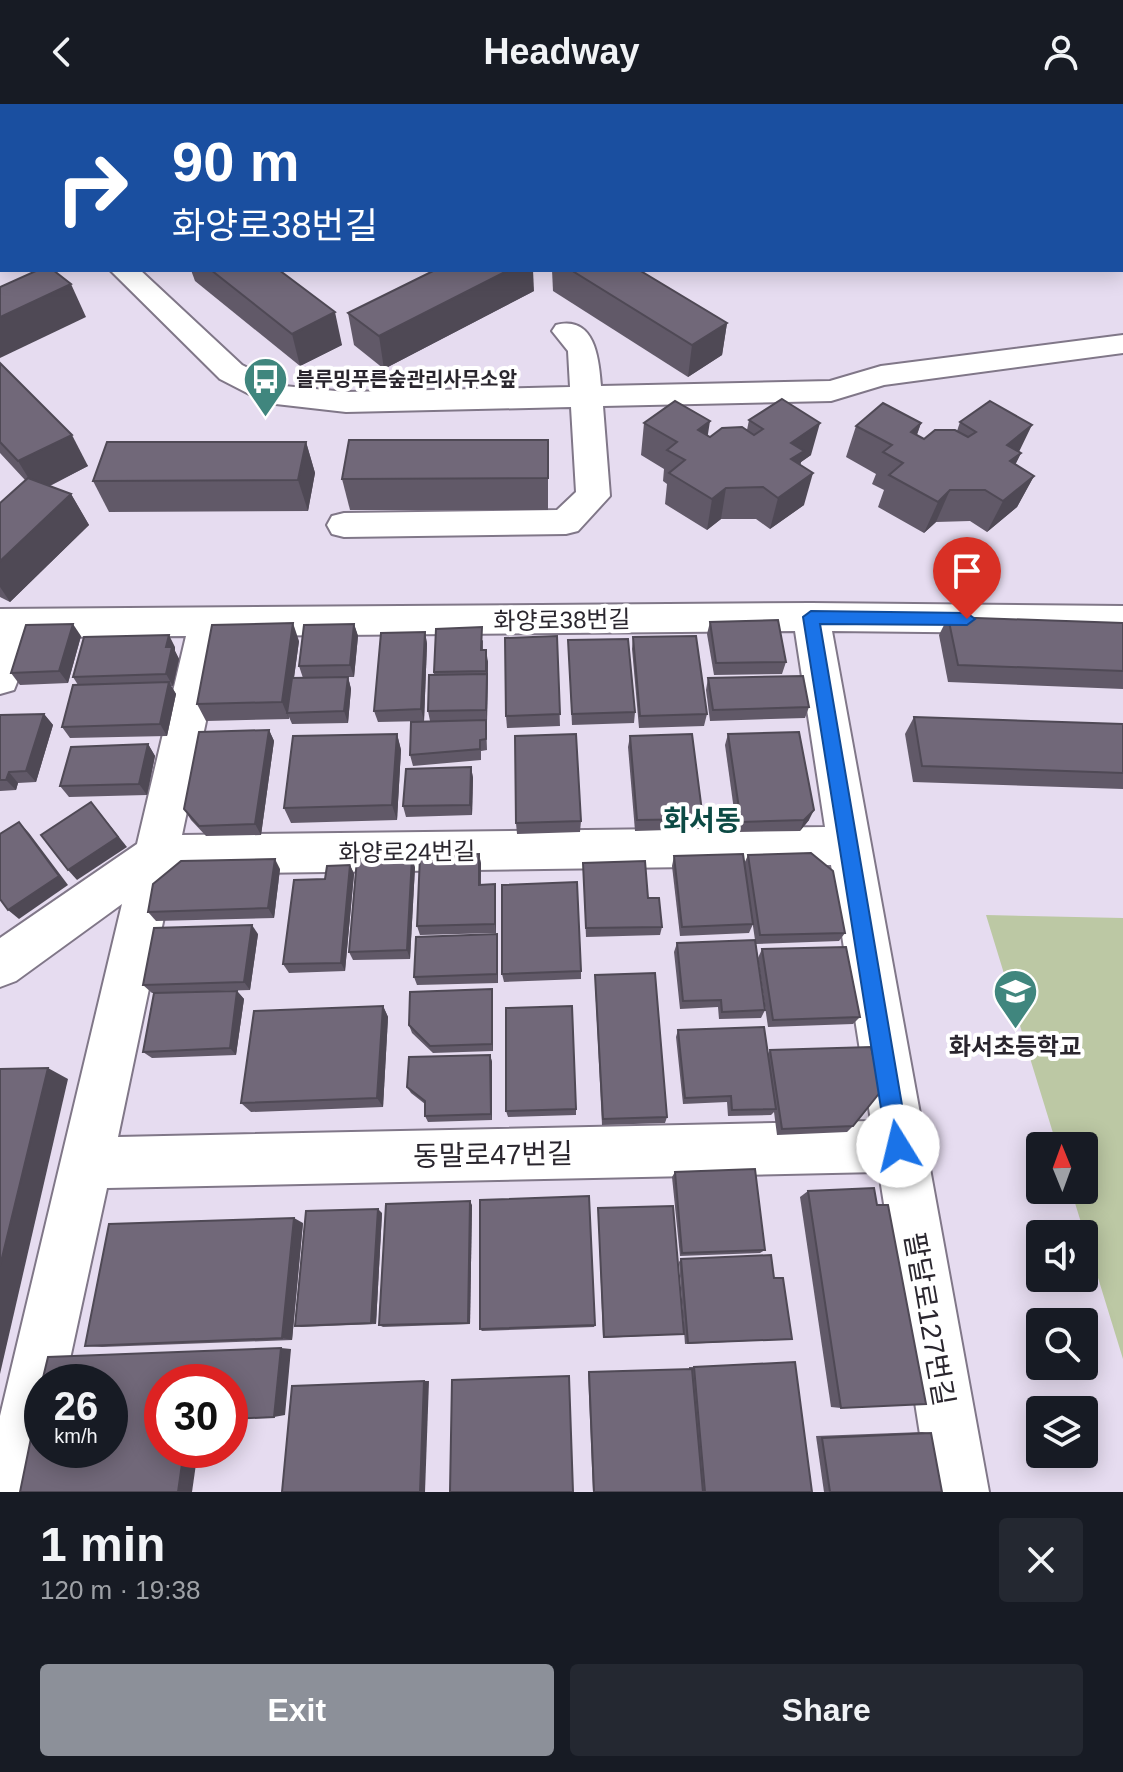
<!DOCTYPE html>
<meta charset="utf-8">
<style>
:root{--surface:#171b24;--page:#242831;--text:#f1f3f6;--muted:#9ea1a6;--accent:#8c9099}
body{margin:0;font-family:Helvetica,"Noto Sans KR",sans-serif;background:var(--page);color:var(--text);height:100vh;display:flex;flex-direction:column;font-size:30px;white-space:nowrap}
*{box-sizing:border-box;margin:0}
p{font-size:26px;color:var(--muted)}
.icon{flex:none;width:44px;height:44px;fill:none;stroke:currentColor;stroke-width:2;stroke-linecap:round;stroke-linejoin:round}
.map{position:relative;height:1388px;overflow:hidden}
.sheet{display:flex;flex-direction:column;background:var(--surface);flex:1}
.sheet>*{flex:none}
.hud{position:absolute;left:0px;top:0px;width:1124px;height:168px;box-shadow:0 4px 20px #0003;background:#1a4fa0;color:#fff;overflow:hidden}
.needle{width:52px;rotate:359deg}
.buttons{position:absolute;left:1026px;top:1028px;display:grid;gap:16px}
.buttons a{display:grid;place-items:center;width:72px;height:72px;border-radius:8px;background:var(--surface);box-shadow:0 4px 20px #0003;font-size:40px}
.speed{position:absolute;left:24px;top:1260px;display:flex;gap:16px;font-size:40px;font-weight:700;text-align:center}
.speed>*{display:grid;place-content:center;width:104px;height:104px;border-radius:50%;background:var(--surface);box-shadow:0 4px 20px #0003;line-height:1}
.speed small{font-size:20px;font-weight:400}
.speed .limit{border:12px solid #d22;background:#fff;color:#111}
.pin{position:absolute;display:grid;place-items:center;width:68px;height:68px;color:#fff;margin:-82px -34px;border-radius:50% 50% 50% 0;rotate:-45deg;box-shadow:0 0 8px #0007}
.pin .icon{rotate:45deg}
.me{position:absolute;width:88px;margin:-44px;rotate:351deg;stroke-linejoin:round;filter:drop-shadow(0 0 6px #0008)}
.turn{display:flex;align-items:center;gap:28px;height:168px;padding:0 40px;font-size:36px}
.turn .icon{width:104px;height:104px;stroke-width:2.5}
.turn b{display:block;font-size:56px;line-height:68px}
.round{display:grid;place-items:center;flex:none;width:84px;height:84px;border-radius:8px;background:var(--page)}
.head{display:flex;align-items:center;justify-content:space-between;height:136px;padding:0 40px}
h1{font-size:48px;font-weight:600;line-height:60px}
.button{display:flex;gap:16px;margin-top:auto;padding:16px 40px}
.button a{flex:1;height:92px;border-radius:8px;background:var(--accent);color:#fff;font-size:32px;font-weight:600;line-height:92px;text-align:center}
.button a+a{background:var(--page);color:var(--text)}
header{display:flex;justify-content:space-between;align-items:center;height:104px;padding:0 40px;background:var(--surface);font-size:36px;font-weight:600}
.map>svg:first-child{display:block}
</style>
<header><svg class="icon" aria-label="back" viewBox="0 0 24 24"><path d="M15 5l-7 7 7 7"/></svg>Headway<svg class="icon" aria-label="person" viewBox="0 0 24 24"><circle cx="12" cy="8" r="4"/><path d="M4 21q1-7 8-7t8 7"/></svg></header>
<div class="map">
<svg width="1123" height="1388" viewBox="0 0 1123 1388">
<rect width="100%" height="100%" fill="#e6dcf0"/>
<g fill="#bcc8a4">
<polygon points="596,0 1123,0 1123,69 1122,2"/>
<polygon points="986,811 1123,814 1123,1255 1071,1086 1084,1086 1084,1042 1057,1042"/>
</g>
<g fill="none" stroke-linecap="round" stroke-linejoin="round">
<defs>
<g id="minor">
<polygon points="16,0 41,0 42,2 17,2"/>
<polygon points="531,0 559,0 560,2 532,2"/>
<path d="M110,166H140L242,261L284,282L346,288L570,283L568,247L552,227L556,221C595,211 599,255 601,282L830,277L881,262L1123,231V249L884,281L831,297L603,302L610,392L578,427L566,430L344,433L332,430L327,421L332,412L344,409L557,406L576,388L571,303L346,308L267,299L220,275Z"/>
<path d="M811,499L1123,502V530L832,527L989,1388H929L879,1068L107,1084L65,1278H42V1346H51L42,1388H0V1312L122,800L16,877L0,883V834L137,740L186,532L35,533L14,586L0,590V505ZM795,527L825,723L182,731L224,532ZM831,761L871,1017L118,1033L173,770Z"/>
</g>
</defs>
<use href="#minor" stroke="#807788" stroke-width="4"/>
<use href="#minor" fill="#fff" fill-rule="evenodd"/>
</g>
<g fill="#615968">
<polygon points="270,0 372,0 375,2 274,2"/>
<polygon points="1123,74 1123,104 1122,104"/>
<polygon points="191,166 279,166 342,241 300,262 195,177"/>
<polygon points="552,166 639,166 727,219 722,251 688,273 553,187"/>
<polygon points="534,187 384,265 354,241 348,209"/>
<polygon points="0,259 88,362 50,382 71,390 89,421 10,498 0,493 0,399 25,376 0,349"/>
<polygon points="749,316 811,351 801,358 800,361 804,401 770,425 756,415 721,415 707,426 665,400 667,380 663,377 664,365 641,351 644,319 710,333 747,326"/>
<polygon points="960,318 1021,349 1015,361 1034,372 1017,403 987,428 970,417 936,418 924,429 878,403 884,386 872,380 876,370 846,353 856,322 921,319 917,331 924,335 957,327"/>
<polygon points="548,336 548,406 350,406 342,375"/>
<polygon points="306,338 315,369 308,407 109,408 93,377"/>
<polygon points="948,513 1123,519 1123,585 948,578 939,531"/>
<polygon points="710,518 786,558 782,570 714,571 707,530"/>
<polygon points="354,520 358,532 354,573 348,573 351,585 348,619 292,620 289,613 289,615 206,617 197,600 299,537 294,574 303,574 299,562"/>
<polygon points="425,528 427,540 424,617 378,618 374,607"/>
<polygon points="81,532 68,579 20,581 11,569"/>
<polygon points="557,532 560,622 507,624 506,612"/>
<polygon points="633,533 707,610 704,622 639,624 632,545"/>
<polygon points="483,536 483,546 488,558 487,617 486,617 487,646 481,647 481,656 413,662 410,651 430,617 428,607 434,568"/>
<polygon points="568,536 635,608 634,619 572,621"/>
<polygon points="175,543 175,547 179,555 173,582 171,582 176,590 167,632 70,634 62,623 78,581 73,573"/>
<polygon points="708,574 809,603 805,614 710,617 706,586"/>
<polygon points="44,610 53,621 36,678 18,679 16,686 0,687 0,611"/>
<polygon points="914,613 1123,620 1123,685 913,678 905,630"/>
<polygon points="269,626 274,637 261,731 206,732 191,716 184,705"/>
<polygon points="397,630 401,646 397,716 291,719 284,704"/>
<polygon points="728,630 809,716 800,727 737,728 725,641"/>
<polygon points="630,632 703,715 700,725 635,727 628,643"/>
<polygon points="148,640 155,652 147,691 69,693 60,682"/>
<polygon points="471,663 473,674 472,711 406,713 403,702"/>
<polygon points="581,717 580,728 517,730 516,719"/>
<polygon points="479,750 481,760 481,781 496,790 496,829 420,831 417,822"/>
<polygon points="748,751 845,829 839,837 756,840 765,906 761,914 719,915 718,903 680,905 674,848 677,839 755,836 744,760"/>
<polygon points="674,752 753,820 749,829 680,832 672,762"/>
<polygon points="583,759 648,794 662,823 660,831 586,833"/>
<polygon points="350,761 354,770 345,867 289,869 283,860 325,775"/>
<polygon points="415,763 410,855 353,856 349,848"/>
<polygon points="280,765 274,814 156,817 148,808"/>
<polygon points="258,830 250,886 156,889 237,887 244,895 236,951 152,954 143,948 154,889 152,889 143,881"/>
<polygon points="497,830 498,839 498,879 417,881 414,873"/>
<polygon points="762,845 860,913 853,920 768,923 758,854"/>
<polygon points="581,867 581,875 504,878 502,870"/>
<polygon points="595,871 667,1013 665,1019 602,1021 595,879"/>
<polygon points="492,885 493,893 493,947 433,949 412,929 409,921"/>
<polygon points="383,902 388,913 383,1003 251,1008 241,999"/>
<polygon points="678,926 768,950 770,946 853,1022 847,1028 777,1031 774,1008 771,1011 728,1012 727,998 683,1000 676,933"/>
<polygon points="490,951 492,958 492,1016 428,1018 425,1012 425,1000 411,989 407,983"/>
<polygon points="576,1005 576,1011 508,1013 506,1007"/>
<polygon points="675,1068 765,1146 760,1149 680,1152 672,1073"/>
<polygon points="808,1087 841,1304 831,1303 800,1093"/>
<polygon points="472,1101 470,1220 383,1223 379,1221"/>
<polygon points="598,1104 684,1230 603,1234"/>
<polygon points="382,1109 376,1220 301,1223 295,1222"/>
<polygon points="303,1119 292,1236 102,1243 85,1242"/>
<polygon points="681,1155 774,1174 792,1235 685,1240 679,1158"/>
<polygon points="595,1221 594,1223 482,1227 480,1225"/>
<polygon points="689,1263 694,1263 812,1388 593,1388 588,1268 689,1265"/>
<polygon points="922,1328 931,1329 942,1388 824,1388 816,1332"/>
</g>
<g fill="#4f4955">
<polygon points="148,0 241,0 236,2 143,2"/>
<polygon points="494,0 543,0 543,2 489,2"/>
<polygon points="509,166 533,166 534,187 384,265 379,232"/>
<polygon points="71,180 86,213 0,254 0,213"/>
<polygon points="335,208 342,241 300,262 292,230"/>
<polygon points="727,219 722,251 688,273 692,241"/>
<polygon points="710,317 705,349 698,326"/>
<polygon points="820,319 811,351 801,358 796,378 788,367 791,339"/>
<polygon points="921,319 909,351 911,328"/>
<polygon points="1032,321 1017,352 1021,349 1005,381 1007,341"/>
<polygon points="72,331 88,362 37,388 18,357"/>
<polygon points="306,338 315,369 308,407 298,376"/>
<polygon points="813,369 804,401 770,425 778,394"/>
<polygon points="1034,372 1017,403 987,428 1003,397"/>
<polygon points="726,384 721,415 707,426 712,395"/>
<polygon points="950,386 936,418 924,429 938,398"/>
<polygon points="71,390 89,421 10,498 0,483 0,457"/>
<polygon points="293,519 299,537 289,609 287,609 289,615 282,598"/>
<polygon points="73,520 81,532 68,579 59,567"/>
<polygon points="354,520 358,532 354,573 350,561"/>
<polygon points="425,528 427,540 424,617 421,605"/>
<polygon points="169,531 175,543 175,547 179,555 173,582 166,570 166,543"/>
<polygon points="486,546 488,558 487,617 486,606"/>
<polygon points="348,573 351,585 348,619 344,607"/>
<polygon points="169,578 176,590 167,632 160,620"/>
<polygon points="44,610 53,621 36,678 26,667"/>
<polygon points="269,626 274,637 261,731 255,720"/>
<polygon points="397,630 401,646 397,716 392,701"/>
<polygon points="148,640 155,652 147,691 139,680"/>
<polygon points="471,663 473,674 472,711 470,701"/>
<polygon points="9,668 18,679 16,686 6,676"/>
<polygon points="91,698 127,743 77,776 68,766"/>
<polygon points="814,706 809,716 800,727 804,716"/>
<polygon points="19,718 29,729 68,781 19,815 8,806"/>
<polygon points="479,750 481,760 480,790 479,781"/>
<polygon points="412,753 415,763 410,855 407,846"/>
<polygon points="275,755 280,765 274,814 268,804"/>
<polygon points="350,761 354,770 345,867 341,859"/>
<polygon points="495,780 496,790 496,829 495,820"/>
<polygon points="252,821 258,830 250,886 244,878"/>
<polygon points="497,830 498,839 498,879 497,870"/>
<polygon points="492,885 493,893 493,947 492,940"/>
<polygon points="237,887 244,895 236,951 230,944"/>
<polygon points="383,902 388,913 383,1003 377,994"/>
<polygon points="490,951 492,958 492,1016 491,1010"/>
<polygon points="48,964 68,975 0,1270 0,1162"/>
<polygon points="470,1097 472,1101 470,1220 468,1219"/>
<polygon points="378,1105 382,1109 376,1220 371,1219"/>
<polygon points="294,1114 303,1119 292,1236 282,1234"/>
<polygon points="281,1244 291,1245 285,1311 274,1313"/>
<polygon points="424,1277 429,1277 425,1388 420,1388"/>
<polygon points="184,1346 198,1346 192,1388 178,1388"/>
</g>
<g fill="#716879" stroke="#4f4955" stroke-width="2">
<polygon points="88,0 148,0 143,2 88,2 86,1"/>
<polygon points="314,0 372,0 375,2 318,2"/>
<polygon points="432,0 494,0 489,2 427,2"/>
<polygon points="38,166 53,166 71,180 0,213 0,183"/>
<polygon points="211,166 279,166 335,208 292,230"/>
<polygon points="435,166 509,166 379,232 348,209"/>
<polygon points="571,166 639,166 727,219 692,241"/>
<polygon points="0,259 72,331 18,357 0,338"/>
<polygon points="782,295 820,319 791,339 804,347 791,355 813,369 778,394 763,383 726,384 712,395 669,369 685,356 667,346 677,338 644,319 675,297 710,317 698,326 710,333 722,324 742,323 754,331 763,325 749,316"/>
<polygon points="990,297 1032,321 1007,341 1021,349 1010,357 1034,372 1003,397 985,386 950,386 938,398 889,371 903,359 883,348 892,341 856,322 883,299 921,319 911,328 924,335 935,326 955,326 968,333 976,328 960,318"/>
<polygon points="349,336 548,336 548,374 342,375"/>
<polygon points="107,338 306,338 298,376 93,377"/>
<polygon points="28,374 71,390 0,457 0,399"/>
<polygon points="948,513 1123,519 1123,567 958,561"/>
<polygon points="778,516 786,558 716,559 710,518"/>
<polygon points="293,519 282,598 197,600 212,521"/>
<polygon points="73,520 59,567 11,569 26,521"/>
<polygon points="354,520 350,561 299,562 304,521"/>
<polygon points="482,523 481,546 486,546 486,567 434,568 436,525"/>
<polygon points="425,528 421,605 374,607 381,529"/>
<polygon points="169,531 166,543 172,543 166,570 73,573 84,533"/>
<polygon points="557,532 560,610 506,612 505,534"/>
<polygon points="696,532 707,610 640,612 633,533"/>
<polygon points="628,535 635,608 572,610 568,536"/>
<polygon points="487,570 486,606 428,607 429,571"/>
<polygon points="803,572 809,603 713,606 708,574"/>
<polygon points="348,573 344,607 287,609 292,574"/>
<polygon points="169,578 160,620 62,623 73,581"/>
<polygon points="44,610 26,667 9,668 6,676 0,676 0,611"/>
<polygon points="914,613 1123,620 1123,669 922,662"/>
<polygon points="486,616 486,635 480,636 480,645 410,651 411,618"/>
<polygon points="269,626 255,720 199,722 184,705 199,628"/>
<polygon points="799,628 814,706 804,716 741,718 728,630"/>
<polygon points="397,630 392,701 284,704 293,632"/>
<polygon points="576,630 581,717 516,719 515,632"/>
<polygon points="692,630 703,715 637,716 630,632"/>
<polygon points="148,640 139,680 60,682 71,643"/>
<polygon points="471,663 470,701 403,702 406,665"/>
<polygon points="91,698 118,733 68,766 41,731"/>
<polygon points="19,718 59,772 8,806 0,795 0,730"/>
<polygon points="811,749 833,767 845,829 760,831 748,751"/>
<polygon points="479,750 479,781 495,780 495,820 417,822 420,752"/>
<polygon points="743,750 753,820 682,823 674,752"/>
<polygon points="412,753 407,846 349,848 357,755"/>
<polygon points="275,755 268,804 148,808 153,780 181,757"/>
<polygon points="645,757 648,794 659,794 662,823 586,824 583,759"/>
<polygon points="350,761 341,859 283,860 294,776 325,775 327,762"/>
<polygon points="577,778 581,867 502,870 502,781"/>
<polygon points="252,821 244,878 143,881 154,824"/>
<polygon points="497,830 497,870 414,873 416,833"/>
<polygon points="755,836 765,906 722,908 721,896 683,897 677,839"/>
<polygon points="846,843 860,913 773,916 762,845"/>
<polygon points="655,869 667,1013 603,1015 595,871"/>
<polygon points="492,885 492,940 430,942 409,921 410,888"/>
<polygon points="237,887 230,944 143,948 154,889"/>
<polygon points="383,902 377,994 241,999 254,907"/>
<polygon points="572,902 576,1005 506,1007 506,904"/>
<polygon points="764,923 776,1005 732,1006 731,992 685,994 678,926"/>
<polygon points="871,943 881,987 853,1022 782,1025 770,946"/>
<polygon points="490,951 491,1010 425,1012 425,997 407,983 409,953"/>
<polygon points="48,964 0,1162 0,965"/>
<polygon points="755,1065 765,1146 682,1149 675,1068"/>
<polygon points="874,1084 877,1101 888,1101 926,1300 841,1304 808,1087"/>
<polygon points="589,1092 595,1221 480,1225 480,1096"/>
<polygon points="470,1097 468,1219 379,1221 386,1100"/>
<polygon points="673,1102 684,1230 604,1233 598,1104"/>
<polygon points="378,1105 371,1219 295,1222 306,1107"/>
<polygon points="294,1114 282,1234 85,1242 109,1120"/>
<polygon points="771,1151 774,1174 783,1174 792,1235 688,1239 681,1155"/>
<polygon points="281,1244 274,1313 230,1315 230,1278 162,1278 162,1346 184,1346 178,1388 20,1388 42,1280 42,1346 110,1346 110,1278 42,1278 48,1253"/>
<polygon points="795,1258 812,1388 705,1388 694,1263"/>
<polygon points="692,1265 703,1388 594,1388 589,1268"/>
<polygon points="569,1272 573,1388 450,1388 452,1276"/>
<polygon points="424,1277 420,1388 282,1388 292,1282"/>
<polygon points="931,1329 942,1388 830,1388 822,1334"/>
</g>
<polygon fill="#1a73e8" stroke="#114b97" stroke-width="2" points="811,507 967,509 975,515 967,521 820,520 909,1042 906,1050 898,1053 891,1050 887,1042 803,513"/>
<defs>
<symbol id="bus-pin" viewBox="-11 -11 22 30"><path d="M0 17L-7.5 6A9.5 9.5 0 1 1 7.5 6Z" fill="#40867e" stroke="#fff"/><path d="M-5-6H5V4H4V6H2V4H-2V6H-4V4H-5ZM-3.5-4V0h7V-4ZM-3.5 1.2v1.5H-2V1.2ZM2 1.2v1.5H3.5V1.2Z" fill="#fff"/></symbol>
<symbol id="school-pin" viewBox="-11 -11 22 30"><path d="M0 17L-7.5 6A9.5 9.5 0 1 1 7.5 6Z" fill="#40867e" stroke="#fff"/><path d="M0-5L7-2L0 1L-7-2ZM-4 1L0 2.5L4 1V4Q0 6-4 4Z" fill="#fff"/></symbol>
</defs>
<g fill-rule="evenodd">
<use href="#bus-pin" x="240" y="250" width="51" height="69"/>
<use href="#school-pin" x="990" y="862" width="51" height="69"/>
</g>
<g text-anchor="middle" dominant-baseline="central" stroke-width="8" stroke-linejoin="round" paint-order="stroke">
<g font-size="20" font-weight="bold" fill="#2a262e" stroke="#fff" text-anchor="start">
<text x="296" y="275">블루밍푸른숲관리사무소앞</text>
</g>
<g font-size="24" fill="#2a262e" stroke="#fff">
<text transform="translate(562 516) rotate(-1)">화양로38번길</text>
<text transform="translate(407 748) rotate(-1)">화양로24번길</text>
</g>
<g font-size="24" font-weight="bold" fill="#2a262e" stroke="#fff">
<text x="1015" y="942">화서초등학교</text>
</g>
<g font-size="28" font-weight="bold" fill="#0c4a44" stroke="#fff">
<text x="702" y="716">화서동</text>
</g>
<g font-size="28" fill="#2a262e" stroke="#fff">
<text transform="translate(493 1051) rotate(-1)">동말로47번길</text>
<text transform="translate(929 1215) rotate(80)">팔달로127번길</text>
</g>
</g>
</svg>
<div class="buttons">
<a><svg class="needle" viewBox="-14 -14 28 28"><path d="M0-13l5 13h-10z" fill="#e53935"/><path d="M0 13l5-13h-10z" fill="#9ea1a6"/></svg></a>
<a><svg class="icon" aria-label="sound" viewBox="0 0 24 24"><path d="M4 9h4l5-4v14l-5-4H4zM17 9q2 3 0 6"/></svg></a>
<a><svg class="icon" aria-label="search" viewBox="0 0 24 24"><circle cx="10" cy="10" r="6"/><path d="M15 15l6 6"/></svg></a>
<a><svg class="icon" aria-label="layers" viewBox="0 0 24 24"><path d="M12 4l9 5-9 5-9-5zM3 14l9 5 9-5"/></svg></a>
</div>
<div class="speed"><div>26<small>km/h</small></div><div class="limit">30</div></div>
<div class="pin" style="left:967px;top:515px;background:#d93025"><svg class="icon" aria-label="arrive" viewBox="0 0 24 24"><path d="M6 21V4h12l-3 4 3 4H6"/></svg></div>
<svg class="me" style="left:898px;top:1042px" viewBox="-20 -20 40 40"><circle r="19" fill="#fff"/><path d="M0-13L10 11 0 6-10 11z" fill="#1a73e8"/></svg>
<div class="hud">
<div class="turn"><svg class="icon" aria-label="right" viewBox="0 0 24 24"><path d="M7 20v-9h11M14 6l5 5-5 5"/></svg><div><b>90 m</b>화양로38번길</div></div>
</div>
</div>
<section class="sheet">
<div class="head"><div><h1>1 min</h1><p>120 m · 19:38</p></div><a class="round"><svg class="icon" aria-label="close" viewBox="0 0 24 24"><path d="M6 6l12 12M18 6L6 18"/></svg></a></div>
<div class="button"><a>Exit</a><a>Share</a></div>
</section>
